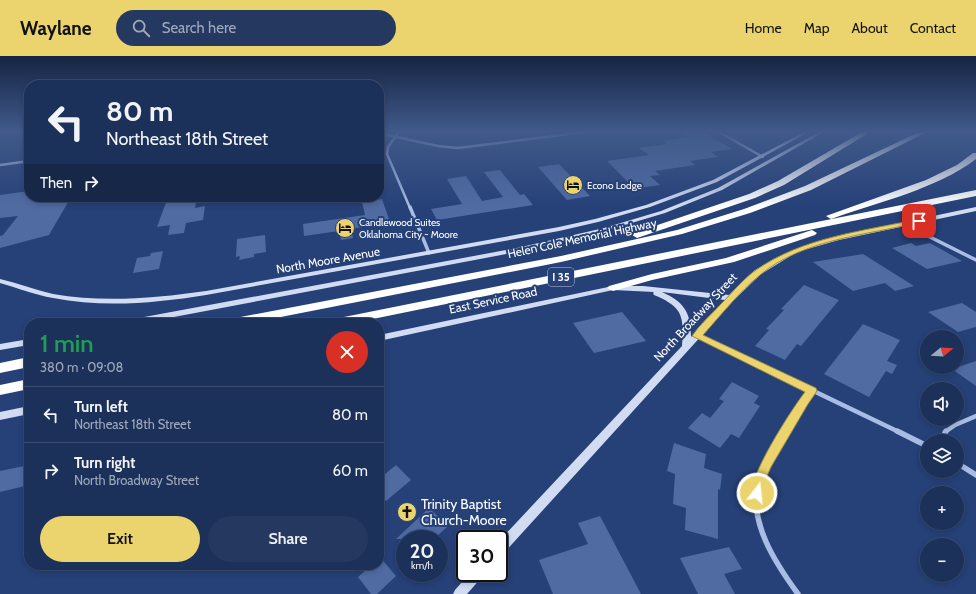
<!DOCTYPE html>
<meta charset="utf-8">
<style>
:root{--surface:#1c315a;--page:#253960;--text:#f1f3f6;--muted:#a0a9bb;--line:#3a4c70;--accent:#ebd46e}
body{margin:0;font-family:Cabin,sans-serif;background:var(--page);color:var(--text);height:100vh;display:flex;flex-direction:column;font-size:15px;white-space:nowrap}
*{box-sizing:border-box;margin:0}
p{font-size:13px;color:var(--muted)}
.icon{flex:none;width:22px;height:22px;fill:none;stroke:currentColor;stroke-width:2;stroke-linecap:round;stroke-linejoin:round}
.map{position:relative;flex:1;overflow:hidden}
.sheet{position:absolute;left:24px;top:262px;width:360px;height:252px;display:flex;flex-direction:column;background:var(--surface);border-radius:16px;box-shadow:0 2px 6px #0003,0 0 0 1px var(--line)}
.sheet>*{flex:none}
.banner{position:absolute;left:24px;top:24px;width:360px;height:122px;border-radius:16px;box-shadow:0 2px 6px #0003,0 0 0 1px var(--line);background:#1c315a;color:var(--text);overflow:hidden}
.needle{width:26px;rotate:72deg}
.controls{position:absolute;left:920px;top:274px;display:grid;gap:8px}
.controls a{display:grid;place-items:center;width:44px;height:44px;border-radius:50%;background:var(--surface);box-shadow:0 2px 6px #0003,0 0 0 1px var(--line);font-size:20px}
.speed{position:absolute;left:396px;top:474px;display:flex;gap:8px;font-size:20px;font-weight:700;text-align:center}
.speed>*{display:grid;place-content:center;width:52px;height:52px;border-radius:50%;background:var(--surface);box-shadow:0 2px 6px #0003,0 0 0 1px var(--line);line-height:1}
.speed small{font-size:10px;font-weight:400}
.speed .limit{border:2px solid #111;border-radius:6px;background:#fff;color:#111}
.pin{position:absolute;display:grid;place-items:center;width:34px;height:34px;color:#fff;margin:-17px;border-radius:8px;box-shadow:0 2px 6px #0006}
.me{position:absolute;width:44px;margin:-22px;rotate:16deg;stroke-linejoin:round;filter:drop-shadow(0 0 3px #0008)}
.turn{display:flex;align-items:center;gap:14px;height:84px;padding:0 16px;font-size:18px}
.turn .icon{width:52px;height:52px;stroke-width:2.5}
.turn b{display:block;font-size:28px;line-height:34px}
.then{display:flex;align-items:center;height:38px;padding:0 16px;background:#0003;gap:8px;font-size:15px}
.round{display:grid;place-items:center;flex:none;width:42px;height:42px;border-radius:21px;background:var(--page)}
.summary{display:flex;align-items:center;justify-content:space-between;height:68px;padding:0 16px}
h1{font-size:24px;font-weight:600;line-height:30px;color:#1e9e55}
.action{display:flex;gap:8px;margin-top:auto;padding:8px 16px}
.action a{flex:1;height:46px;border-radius:24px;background:var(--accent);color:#111;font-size:16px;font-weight:600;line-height:46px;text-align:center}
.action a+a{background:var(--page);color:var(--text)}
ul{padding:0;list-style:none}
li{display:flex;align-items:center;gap:12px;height:56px;padding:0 16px;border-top:1px solid var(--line)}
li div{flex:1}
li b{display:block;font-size:15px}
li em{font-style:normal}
header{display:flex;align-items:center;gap:24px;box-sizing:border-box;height:56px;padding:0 20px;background:var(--accent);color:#111}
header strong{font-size:19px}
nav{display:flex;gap:22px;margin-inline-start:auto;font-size:14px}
.search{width:280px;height:36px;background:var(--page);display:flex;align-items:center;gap:10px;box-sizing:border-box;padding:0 14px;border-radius:22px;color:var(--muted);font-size:15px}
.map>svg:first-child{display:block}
</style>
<header>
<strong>Waylane</strong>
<div class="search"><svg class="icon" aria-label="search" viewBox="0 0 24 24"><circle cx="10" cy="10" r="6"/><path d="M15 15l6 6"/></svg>Search here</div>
<nav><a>Home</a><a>Map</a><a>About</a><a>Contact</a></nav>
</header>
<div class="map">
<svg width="976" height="538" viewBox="0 0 976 538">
<rect width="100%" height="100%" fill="#264178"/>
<g fill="#4f6ba2">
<polygon points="681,76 703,76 732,93 711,96 718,101 690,105 695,109 655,115 660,119 650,120 660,129 638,132 632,127 629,127 607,105 649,99 639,92 667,88 663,85 689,81"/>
<polygon points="559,108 590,140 567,144 538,111"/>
<polygon points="500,114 520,139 524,138 533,149 437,164 431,153 462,148 447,123 466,120 482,145 503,141 484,116"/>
<polygon points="29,135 29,141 71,141 49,179 0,192 0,180 3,179 18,160 0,162 0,139"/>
<polygon points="168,141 197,141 195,152 205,150 203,164 186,167 184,177 168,179 170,169 157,171"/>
<polygon points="382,143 390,166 351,173 353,182 341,184 339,175 304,180 303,168 365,159 362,146"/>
<polygon points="265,179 266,196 254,198 254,201 239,204 240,200 236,201 237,183"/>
<polygon points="911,187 916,190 930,187 962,205 927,213 892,192"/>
<polygon points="163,195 159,213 133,217 137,202 150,200 151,197"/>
<polygon points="863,198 914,230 895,235 885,227 853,235 813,206"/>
<polygon points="804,229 839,244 801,290 797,288 785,304 755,290 769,274 766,273 784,254 781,253"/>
<polygon points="962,247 976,256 976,271 958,276 928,256"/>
<polygon points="622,256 646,285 594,297 573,267"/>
<polygon points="863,268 900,284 887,305 897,309 892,318 886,315 869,341 824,318"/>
<polygon points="976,305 976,330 952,313"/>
<polygon points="732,326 759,340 754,347 760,350 739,382 731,378 720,392 688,372 702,357 710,362 724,345 719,343"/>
<polygon points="674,387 706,398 704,412 722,418 720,434 718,433 718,483 685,474 686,452 673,448 675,418 667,415"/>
<polygon points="29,409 29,429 0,436 0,415"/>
<polygon points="396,409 411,424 386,445 379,438 379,423"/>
<polygon points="429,452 448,470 434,483 396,483"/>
<polygon points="600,460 641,538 553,538 539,504 588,488 578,467"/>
<polygon points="729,491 742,513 724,518 735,538 698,538 680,502"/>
<polygon points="379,500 396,520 377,538 371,538 358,521 372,509 379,509"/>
</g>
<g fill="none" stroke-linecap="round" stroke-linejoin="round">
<g stroke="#a8bde3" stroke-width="2.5">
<polyline points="399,76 388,91 387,98 410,152"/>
<polyline points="719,76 763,101"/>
<polyline points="379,77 438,90 458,92 584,76"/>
<polyline points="0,109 29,105"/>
</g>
<g stroke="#a8bde3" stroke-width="3.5">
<polyline points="410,151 429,197"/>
<polyline points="904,168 976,204"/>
</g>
<g stroke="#a8bde3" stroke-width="4.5">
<polyline points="697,279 899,376"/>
<polyline points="785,376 812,335"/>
<polyline points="945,376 955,369 976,360"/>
</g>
<g stroke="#a8bde3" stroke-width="5.5">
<path d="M785,375C776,391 763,408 758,426C748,466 776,508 798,538"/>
<polyline points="897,375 927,390"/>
<polyline points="941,385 946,375"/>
<polyline points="957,407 976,419"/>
</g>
<g fill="#d1dcf3" fill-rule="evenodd">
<path d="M804,76H809L717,126L650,151L598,166L559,175L206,239C156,247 104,252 53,242C35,239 18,232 0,227V223C18,227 35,234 53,238C104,247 156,242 206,235L559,171L595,163L646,149L713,124Z"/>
<polygon points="819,76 824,76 722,134 665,157 608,174 517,196 142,267 124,267 128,264 517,192 604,172 661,155 718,132"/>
<path d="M976,151V155L839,184L797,196L761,218L734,244L503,498L499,500V485L682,290C684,260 683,251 654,239L653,237L654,236L613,234L379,285V279L613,230H643L729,239L755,214L793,194L838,180ZM662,236L725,244L691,281C691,256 684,246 662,236Z"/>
<polygon points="29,283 29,289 0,294 0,288"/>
<polygon points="29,350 29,358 0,364 0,356"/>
<polygon points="470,517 484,517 482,521 467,538 453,538 455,534"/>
</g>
<g fill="#fff" fill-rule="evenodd">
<polygon points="862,76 870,76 784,129 755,142 640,181 637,182 632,179 634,177 749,138 778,125"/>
<polygon points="919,76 927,76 811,134 750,157 682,178 561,206 250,267 224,267 230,263 561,200 677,174 744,153 805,130"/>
<path d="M973,97H976V103C936,133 882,145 834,162L831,163L826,160L926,124L957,109Z"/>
<polygon points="976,134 976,140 353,267 328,267 334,263"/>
<polygon points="812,174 817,177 815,179 734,206 652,224 613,235 607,232 609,230 652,218 726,202"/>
<polygon points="29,301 29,311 0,317 0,307"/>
<polygon points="29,323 29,333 0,339 0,329"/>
</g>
</g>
<linearGradient id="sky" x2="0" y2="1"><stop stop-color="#152442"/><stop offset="0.5" stop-color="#415a8b"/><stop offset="1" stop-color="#415a8b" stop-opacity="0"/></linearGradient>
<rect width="976" height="151" fill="url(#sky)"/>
<path fill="#ebd46e" stroke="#998a48" d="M919,163L922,165L921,166C868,179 803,183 760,219C739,236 721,259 703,279L816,332L817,335L808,348L771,411L764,427L761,441L757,442L752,441C745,425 793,351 805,336L692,280C700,268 712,258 721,248C732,237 743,223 756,214C803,181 864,175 919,163Z"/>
<defs>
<symbol id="hotel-disc" viewBox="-11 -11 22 22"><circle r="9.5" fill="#ebd46e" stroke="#264178"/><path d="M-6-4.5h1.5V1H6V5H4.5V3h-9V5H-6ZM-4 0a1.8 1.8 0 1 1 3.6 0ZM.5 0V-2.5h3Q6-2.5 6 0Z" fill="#111"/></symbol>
<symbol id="church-disc" viewBox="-11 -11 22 22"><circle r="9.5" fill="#ebd46e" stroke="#264178"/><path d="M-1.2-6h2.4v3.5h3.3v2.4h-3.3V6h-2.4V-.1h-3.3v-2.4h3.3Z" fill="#111"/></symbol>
</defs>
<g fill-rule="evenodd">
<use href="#hotel-disc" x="562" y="118" width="22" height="22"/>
<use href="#hotel-disc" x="334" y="161" width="22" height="22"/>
<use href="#church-disc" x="396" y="445" width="22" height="22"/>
</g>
<g text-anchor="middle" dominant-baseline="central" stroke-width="4" stroke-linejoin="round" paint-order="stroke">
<g font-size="10" fill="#fff" stroke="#264178" text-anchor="start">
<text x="587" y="129">Econo Lodge</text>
<text x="359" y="166">Candlewood Suites<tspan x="359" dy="12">Oklahoma City - Moore</tspan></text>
</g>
<rect fill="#264178" stroke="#bec6d6" stroke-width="1" x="548" y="212" width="26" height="18" rx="3"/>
<g font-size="11" font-weight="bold" fill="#fff">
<text x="561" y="221">I 35</text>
</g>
<g font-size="12" fill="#fff" stroke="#264178">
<text transform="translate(582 182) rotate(-12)">Helen Cole Memorial Highway</text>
<text transform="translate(328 204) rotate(-10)">North Moore Avenue</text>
<text transform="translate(493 244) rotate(-12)">East Service Road</text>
<text transform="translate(695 261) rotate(-47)">North Broadway Street</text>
</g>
<g font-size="14" fill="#fff" stroke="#264178" text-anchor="start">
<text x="421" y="448">Trinity Baptist<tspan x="421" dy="16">Church-Moore</tspan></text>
</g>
</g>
</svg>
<div class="controls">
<a><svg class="needle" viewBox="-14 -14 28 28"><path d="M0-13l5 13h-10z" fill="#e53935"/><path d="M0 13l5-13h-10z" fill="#a0a9bb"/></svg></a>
<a><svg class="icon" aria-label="sound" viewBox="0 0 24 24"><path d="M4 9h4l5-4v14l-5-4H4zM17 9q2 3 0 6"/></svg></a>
<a><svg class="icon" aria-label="layers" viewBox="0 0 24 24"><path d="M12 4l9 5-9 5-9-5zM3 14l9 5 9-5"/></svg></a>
<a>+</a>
<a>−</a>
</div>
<div class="speed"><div>20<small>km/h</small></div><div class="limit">30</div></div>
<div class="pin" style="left:919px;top:165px;background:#d93025"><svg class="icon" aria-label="arrive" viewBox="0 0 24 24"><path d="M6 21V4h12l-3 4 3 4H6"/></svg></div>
<svg class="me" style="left:757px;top:437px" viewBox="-20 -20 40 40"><circle r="17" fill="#ebd46e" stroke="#fff" stroke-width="3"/><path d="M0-11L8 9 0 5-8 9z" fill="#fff"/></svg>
<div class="banner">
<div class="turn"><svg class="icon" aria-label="left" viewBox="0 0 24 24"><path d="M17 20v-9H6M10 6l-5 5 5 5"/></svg><div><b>80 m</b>Northeast 18th Street</div></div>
<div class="then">Then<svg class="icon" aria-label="right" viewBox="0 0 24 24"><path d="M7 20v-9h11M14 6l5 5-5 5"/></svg></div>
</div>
<section class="sheet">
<div class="summary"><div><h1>1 min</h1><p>380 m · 09:08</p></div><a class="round" style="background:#d93025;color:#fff"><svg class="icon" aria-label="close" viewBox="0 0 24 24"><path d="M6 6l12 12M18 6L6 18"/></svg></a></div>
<ul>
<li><svg class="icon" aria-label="left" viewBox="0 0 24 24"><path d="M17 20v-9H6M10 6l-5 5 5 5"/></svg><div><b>Turn left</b><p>Northeast 18th Street</p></div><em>80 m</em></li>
<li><svg class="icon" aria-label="right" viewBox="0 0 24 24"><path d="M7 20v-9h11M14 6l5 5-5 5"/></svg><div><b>Turn right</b><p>North Broadway Street</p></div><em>60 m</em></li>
</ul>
<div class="action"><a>Exit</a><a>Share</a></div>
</section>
</div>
